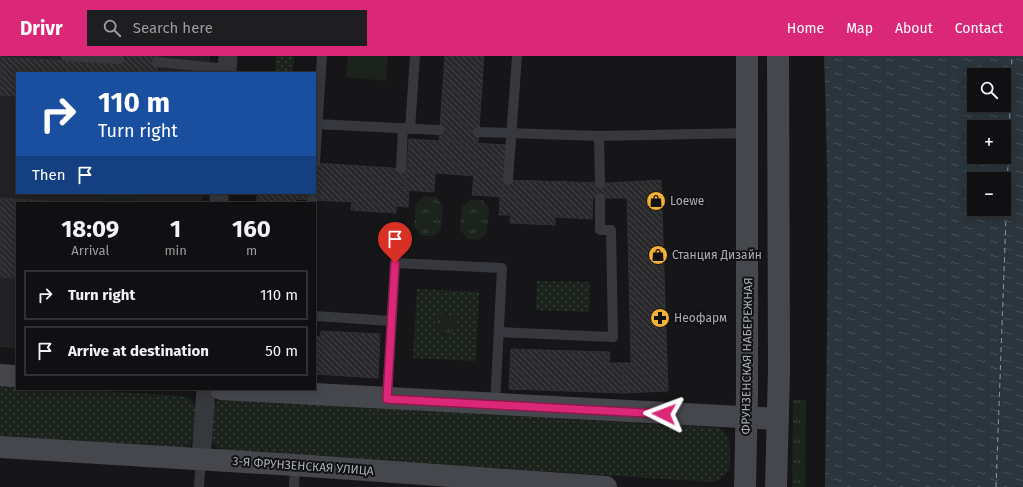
<!DOCTYPE html>
<meta charset="utf-8">
<style>
:root{--surface:#101012;--page:#1e1e20;--text:#f1f3f6;--muted:#9c9d9f;--line:#303032;--accent:#db2777}
body{margin:0;font-family:"Fira Sans",sans-serif;background:var(--page);color:var(--text);height:100vh;display:flex;flex-direction:column;font-size:15px;white-space:nowrap}
*{box-sizing:border-box;margin:0}
p{font-size:13px;color:var(--muted)}
.icon{flex:none;width:22px;height:22px;fill:none;stroke:currentColor;stroke-width:2;stroke-linecap:round;stroke-linejoin:round}
.map{position:relative;flex:1;overflow:hidden}
.sheet{position:absolute;left:16px;top:146px;width:300px;height:188px;display:flex;flex-direction:column;background:var(--surface);border-radius:0px;box-shadow:0 2px 10px #0003,0 0 0 1px var(--line)}
.sheet>*{flex:none}
.banner{position:absolute;left:16px;top:16px;width:300px;height:122px;border-radius:0px;box-shadow:0 2px 10px #0003,0 0 0 1px var(--line);background:#1a4fa0;color:#fff;overflow:hidden}
.buttons{position:absolute;left:967px;top:12px;display:grid;gap:8px}
.buttons a{display:grid;place-items:center;width:44px;height:44px;border-radius:0px;background:var(--surface);box-shadow:0 2px 10px #0003,0 0 0 1px var(--line);font-size:20px}
.pin{position:absolute;display:grid;place-items:center;width:34px;height:34px;color:#fff;margin:-41px -17px;border-radius:50% 50% 50% 0;rotate:-45deg;box-shadow:0 0 4px #0007}
.pin .icon{rotate:45deg}
.me{position:absolute;width:44px;margin:-22px;rotate:273deg;stroke-linejoin:round;filter:drop-shadow(0 0 3px #0008)}
.turn{display:flex;align-items:center;gap:14px;height:84px;padding:0 16px;font-size:18px}
.turn .icon{width:52px;height:52px;stroke-width:2.5}
.turn b{display:block;font-size:28px;line-height:34px}
.then{display:flex;align-items:center;height:38px;padding:0 16px;background:#0003;gap:8px;font-size:15px}
.eta{display:flex;justify-content:space-evenly;align-items:center;height:68px;text-align:center}
.eta b{font-size:24px;font-weight:700;line-height:28px}
ul{padding:0;list-style:none}
li{display:flex;align-items:center;gap:12px;height:50px;margin:0 8px 6px;padding:0 8px;border:2px solid var(--line);border-radius:0px}
li div{flex:1}
li b{display:block;font-size:15px}
li em{font-style:normal}
header{display:flex;align-items:center;gap:24px;box-sizing:border-box;height:56px;padding:0 20px;background:var(--accent);color:#fff}
header strong{font-size:19px}
nav{display:flex;gap:22px;margin-inline-start:auto;font-size:14px}
.search{width:280px;height:36px;background:var(--page);display:flex;align-items:center;gap:10px;box-sizing:border-box;padding:0 14px;border-radius:0px;color:var(--muted);font-size:15px}
.map>svg:first-child{display:block}
</style>
<header>
<strong>Drivr</strong>
<div class="search"><svg class="icon" aria-label="search" viewBox="0 0 24 24"><circle cx="10" cy="10" r="6"/><path d="M15 15l6 6"/></svg>Search here</div>
<nav><a>Home</a><a>Map</a><a>About</a><a>Contact</a></nav>
</header>
<div class="map">
<svg width="1023" height="431" viewBox="0 0 1023 431">
<defs>
<pattern id="grass-tufts" width="24" height="20" patternUnits="userSpaceOnUse"><rect width="24" height="20" fill="#1c231d"/><path d="M3 7l-1-3M5 7V3M7 7l1-3M15 17l-1-3M17 17v-4M19 17l1-3" fill="none" stroke="#3a403c"/></pattern>
<pattern id="park-dots" width="8" height="8" patternUnits="userSpaceOnUse"><rect width="8" height="8" fill="#1c231d"/><path d="M2 2h.1M6 6h.1" fill="none" stroke="#3a403c" stroke-width="1.8" stroke-linecap="round"/></pattern>
<pattern id="water-ripples" width="26" height="14" patternUnits="userSpaceOnUse"><rect width="26" height="14" fill="#2c353c"/><path d="M2 4q2-2 4 0t4 0M15 11q2-2 4 0t4 0" fill="none" stroke="#485056"/></pattern>
<pattern id="building-back-hatch" width="6" height="6" patternUnits="userSpaceOnUse"><rect width="6" height="6" fill="#29292c"/><path d="M-1 5l2 2M0 0l6 6M5-1l2 2" fill="none" stroke="#454548"/></pattern>
</defs>
<rect width="100%" height="100%" fill="#161618"/>
<polygon fill="#222225" points="0,0 210,0 210,17 17,17 17,137 203,137 202,147 17,147 17,292 0,291"/>
<g fill="url(#grass-tufts)">
<polygon points="424,140 436,141 443,150 441,173 433,180 421,180 414,170 416,147"/>
<polygon points="470,144 482,144 489,153 487,176 479,184 467,183 460,173 462,151"/>
<circle cx="446" cy="268" r="10"/>
<polygon points="793,344 806,344 805,431 792,431"/>
</g>
<g fill="url(#park-dots)" fill-rule="evenodd">
<polygon points="276,0 294,0 293,17 275,17"/>
<polygon points="537,225 590,226 589,256 536,254"/>
<path d="M417,233L479,236L476,305L413,302ZM445,257L454,261C458,269 455,276 446,279L438,275L435,266L440,259Z"/>
<path d="M0,329L17,330V333H64L185,340C188,342 191,344 193,346C199,354 194,380 191,389L183,392L0,382Z"/>
<path d="M227,343L720,372C734,382 730,399 729,415L717,425L709,426L221,394L215,390L211,383L212,351L217,345Z"/>
</g>
<g fill="#1c231d">
<polygon points="348,0 388,0 386,25 346,21"/>
<polygon points="103,137 139,137 138,147 102,147"/>
</g>
<path fill="url(#water-ripples)" fill-rule="evenodd" d="M824,0H1023V431H825C827,287 830,144 824,0ZM974,19H1004V49H974ZM974,71H1004V101H974ZM974,123H1004V153H974Z"/>
<g fill="none" stroke-linecap="round" stroke-linejoin="round">
<polyline stroke="#7f9bb3" stroke-width="1" stroke-dasharray="5 4" stroke-linecap="butt" points="996,431 1012,0"/>
</g>
<g fill="url(#building-back-hatch)" stroke="#303034">
<polygon points="119,0 158,0 157,17 17,17 17,40 0,39 0,1 119,8"/>
<polygon points="445,0 484,0 478,87 439,85"/>
<polygon points="409,83 506,89 503,141 472,139 474,120 435,117 434,136 405,134"/>
<polygon points="315,107 407,113 405,134 409,135 408,151 396,150 396,157 351,154 352,146 296,143 295,147 257,147 257,137 315,137"/>
<polygon points="504,124 607,127 607,142 593,142 592,163 555,161 555,169 510,167 511,159 499,159 500,141 503,141"/>
<polygon points="661,124 668,335 623,337 624,307 631,307 627,142 607,142 607,127"/>
<polygon points="0,142 77,147 17,147 17,222 0,221"/>
<polygon points="321,275 380,278 378,322 315,318 315,280 320,281"/>
<polygon points="511,293 610,296 609,307 624,307 623,337 509,333"/>
</g>
<g fill="none" stroke-linecap="round" stroke-linejoin="round">
<g stroke="#37383d" stroke-width="10">
<polyline points="66,0 119,3"/>
<polyline points="157,6 227,13"/>
<polyline points="315,68 439,74"/>
<polyline points="410,73 415,0"/>
<polyline points="478,76 599,80 748,77"/>
<polyline points="599,80 600,128"/>
<polyline points="315,106 322,0"/>
<polyline points="401,113 403,72"/>
<polyline points="508,124 517,0"/>
<polyline points="312,147 312,144"/>
<polyline points="315,260 391,265"/>
<polyline points="499,276 613,281 611,174 600,174 600,142"/>
<polyline points="387,343 395,207 502,212 495,349"/>
<polyline points="199,431 201,403"/>
<polyline points="294,431 295,409"/>
</g>
<g stroke="#37383d" stroke-width="19">
<polyline points="227,17 228,0"/>
<polyline points="219,147 219,137"/>
<polyline points="201,403 206,333"/>
</g>
<g stroke="#45474d" stroke-width="22">
<polyline points="0,319 17,320"/>
<polyline points="221,333 778,363"/>
<polyline points="0,391 295,409 606,431"/>
<polyline points="745,431 747,337 747,0"/>
<polyline points="776,431 779,314 778,0"/>
</g>
</g>
<g fill="none" stroke-linecap="round" stroke-linejoin="round">
<defs>
<polyline id="route" points="395,207 387,343 664,358"/>
</defs>
<use href="#route" stroke="#8e194d" stroke-width="10"/>
<use href="#route" stroke="#db2777" stroke-width="7"/>
</g>
<defs>
<symbol id="shop-disc" viewBox="-11 -11 22 22"><circle r="9.5" fill="#f2b134" stroke="#111113"/><path d="M-5-2.5h2.3a2.7 3.5 0 0 1 5.4 0H5L5.5 6h-11ZM-1.5-2.5h3a1.5 2.3 0 0 0-3 0Z" fill="#111"/></symbol>
<symbol id="pharmacy-disc" viewBox="-11 -11 22 22"><circle r="9.5" fill="#f2b134" stroke="#111113"/><path d="M-2-6h4v4h4v4h-4v4h-4v-4h-4v-4h4Z" fill="#111"/></symbol>
</defs>
<g fill-rule="evenodd">
<use href="#shop-disc" x="645" y="134" width="22" height="22"/>
<use href="#shop-disc" x="647" y="188" width="22" height="22"/>
<use href="#pharmacy-disc" x="649" y="251" width="22" height="22"/>
</g>
<g text-anchor="middle" dominant-baseline="central" stroke-width="4" stroke-linejoin="round" paint-order="stroke">
<g font-size="12" fill="#a8adb8" stroke="#111113" text-anchor="start">
<text x="670" y="145">Loewe</text>
<text x="672" y="199">Станция Дизайн</text>
<text x="674" y="262">Неофарм</text>
</g>
<g font-size="12" fill="#a8adb8" stroke="#111113">
<text transform="translate(747 300) rotate(-89)">ФРУНЗЕНСКАЯ НАБЕРЕЖНАЯ</text>
<text transform="translate(303 410) rotate(4)">3-Я ФРУНЗЕНСКАЯ УЛИЦА</text>
</g>
</g>
</svg>
<div class="buttons">
<a><svg class="icon" aria-label="search" viewBox="0 0 24 24"><circle cx="10" cy="10" r="6"/><path d="M15 15l6 6"/></svg></a>
<a>+</a>
<a>−</a>
</div>
<div class="pin" style="left:395px;top:207px;background:#d93025"><svg class="icon" aria-label="arrive" viewBox="0 0 24 24"><path d="M6 21V4h12l-3 4 3 4H6"/></svg></div>
<svg class="me" style="left:664px;top:358px" viewBox="-20 -20 40 40"><path d="M0-17L14 15 0 8-14 15z" fill="#db2777" stroke="#fff" stroke-width="4"/></svg>
<div class="banner">
<div class="turn"><svg class="icon" aria-label="right" viewBox="0 0 24 24"><path d="M7 20v-9h11M14 6l5 5-5 5"/></svg><div><b>110 m</b>Turn right</div></div>
<div class="then">Then<svg class="icon" aria-label="arrive" viewBox="0 0 24 24"><path d="M6 21V4h12l-3 4 3 4H6"/></svg></div>
</div>
<section class="sheet">
<div class="eta">
<div><b>18:09</b><p>Arrival</p></div>
<div><b>1</b><p>min</p></div>
<div><b>160</b><p>m</p></div>
</div>
<ul>
<li><svg class="icon" aria-label="right" viewBox="0 0 24 24"><path d="M7 20v-9h11M14 6l5 5-5 5"/></svg><div><b>Turn right</b></div><em>110 m</em></li>
<li><svg class="icon" aria-label="arrive" viewBox="0 0 24 24"><path d="M6 21V4h12l-3 4 3 4H6"/></svg><div><b>Arrive at destination</b></div><em>50 m</em></li>
</ul>
</section>
</div>
